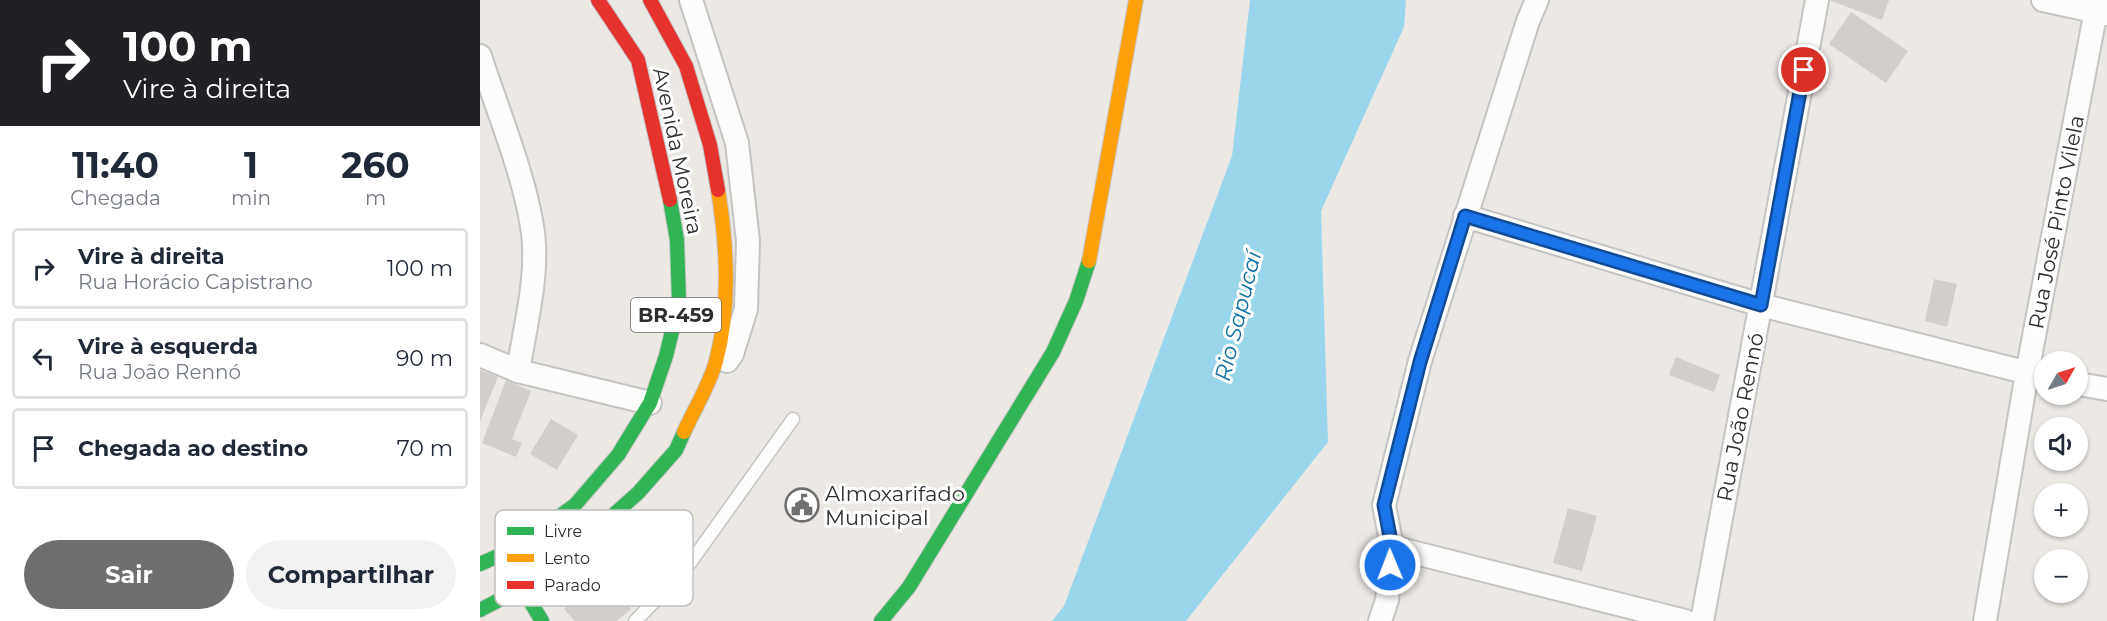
<!DOCTYPE html>
<html lang="pt">
<meta charset="utf-8">
<style>
:root{--surface:#fff;--page:#f2f2f3;--text:#1f2937;--muted:#747a83;--line:#e0e1e3;--accent:#706f6e}
body{margin:0;font-family:Montserrat,sans-serif;background:var(--page);color:var(--text);height:100vh;display:flex;flex-direction:column;font-size:22px;white-space:nowrap}
*{box-sizing:border-box;margin:0}
p{font-size:20px;color:var(--muted)}
.icon{flex:none;width:33px;height:33px;fill:none;stroke:currentColor;stroke-width:2;stroke-linecap:round;stroke-linejoin:round}
.map{position:relative;flex:1;overflow:hidden}
.drawer{display:flex;flex-direction:column;background:var(--surface);width:480px}
.drawer>*{flex:none}
.hud{background:#202124;color:#fff;overflow:hidden}
.needle{width:39px;rotate:51deg}
.controls{position:absolute;left:1554px;top:351px;display:grid;gap:12px}
.controls a{display:grid;place-items:center;width:54px;height:54px;border-radius:50%;background:var(--surface);box-shadow:0 2px 4px #0004;font-size:30px}
.pin{position:absolute;display:grid;place-items:center;width:51px;height:51px;color:#fff;margin:-26px;border:3px solid #fff;border-radius:50%;box-shadow:0 2px 6px #0007}
.me{position:absolute;width:66px;margin:-33px;rotate:359deg;stroke-linejoin:round;filter:drop-shadow(0 0 4px #0008)}
.turn{display:flex;align-items:center;gap:21px;height:126px;padding:0 24px;font-size:27px}
.turn .icon{width:78px;height:78px;stroke-width:2.5}
.turn b{display:block;font-size:42px;line-height:51px}
.eta{display:flex;justify-content:space-evenly;align-items:center;height:102px;text-align:center}
.eta b{font-size:36px;font-weight:700;line-height:42px}
.cta{display:flex;gap:12px;margin-top:auto;padding:12px 24px}
.cta a{flex:1;height:69px;border-radius:36px;background:var(--accent);color:#fff;font-size:24px;font-weight:700;line-height:69px;text-align:center}
.cta a+a{background:var(--page);color:var(--text)}
ul{padding:0;list-style:none}
li{display:flex;align-items:center;gap:18px;height:81px;margin:0 12px 9px;padding:0 12px;border:3px solid var(--line);border-radius:6px}
li div{flex:1}
li b{display:block;font-size:22px}
li em{font-style:normal}
main{display:flex;flex:1;min-height:0}
.map>svg:first-child{display:block}
</style>
<main>
<section class="drawer">
<div class="hud">
<div class="turn"><svg class="icon" aria-label="right" viewBox="0 0 24 24"><path d="M7 20v-9h11M14 6l5 5-5 5"/></svg><div><b>100 m</b>Vire à direita</div></div>
</div>
<div class="eta">
<div><b>11:40</b><p>Chegada</p></div>
<div><b>1</b><p>min</p></div>
<div><b>260</b><p>m</p></div>
</div>
<ul>
<li><svg class="icon" aria-label="right" viewBox="0 0 24 24"><path d="M7 20v-9h11M14 6l5 5-5 5"/></svg><div><b>Vire à direita</b><p>Rua Horácio Capistrano</p></div><em>100 m</em></li>
<li><svg class="icon" aria-label="left" viewBox="0 0 24 24"><path d="M17 20v-9H6M10 6l-5 5 5 5"/></svg><div><b>Vire à esquerda</b><p>Rua João Rennó</p></div><em>90 m</em></li>
<li><svg class="icon" aria-label="arrive" viewBox="0 0 24 24"><path d="M6 21V4h12l-3 4 3 4H6"/></svg><div><b>Chegada ao destino</b></div><em>70 m</em></li>
</ul>
<div class="cta"><a>Sair</a><a>Compartilhar</a></div>
</section>
<div class="map">
<svg width="1627" height="621" viewBox="0 0 1627 621">
<rect width="100%" height="100%" fill="#ece8e4"/>
<polygon fill="#99d6ec" points="770,0 926,0 924,27 841,211 848,442 706,621 572,621 584,606 752,156"/>
<g fill="#d1cecb">
<polygon points="1349,0 1409,0 1402,20"/>
<polygon points="1371,12 1428,51 1406,83 1349,44"/>
<polygon points="1454,279 1477,284 1467,327 1445,321"/>
<polygon points="1196,357 1240,375 1234,392 1189,375"/>
<polygon points="0,370 18,377 0,421"/>
<polygon points="26,380 51,391 32,439 42,443 36,457 2,443"/>
<polygon points="71,419 98,435 77,470 50,454"/>
<polygon points="1088,508 1117,516 1102,571 1073,563"/>
<polygon points="121,576 151,609 137,621 95,621 84,609"/>
</g>
<g fill="none" stroke-linecap="round" stroke-linejoin="round">
<defs>
<polyline id="lane" points="155,621 203,573 313,419"/>
<g id="street">
<polyline points="211,0 257,143 268,241 266,309 252,354 247,361"/>
<polyline points="1563,0 1627,14"/>
<path d="M0,56C17,109 43,171 52,226C60,272 45,326 38,371"/>
<polyline points="985,216 1281,305 1564,377"/>
<polyline points="0,355 38,371 170,403"/>
<polyline points="1598,384 1627,389"/>
<polyline points="912,547 1205,621"/>
<polyline points="900,621 907,600 912,547 904,505 940,361 1048,21 1057,0"/>
<polyline points="1222,621 1337,0"/>
<polyline points="1505,621 1547,373 1618,0"/>
</g>
<g id="fast">
<polyline points="0,564 34,549 95,505 138,455 170,403 186,356 199,302 197,240 190,200"/>
<polyline points="42,588 62,621"/>
<polyline points="0,610 42,588 103,542 158,493 196,450 204,432"/>
<polyline points="401,621 429,587 573,352 596,301 609,261"/>
</g>
<g id="slow">
<polyline points="609,261 656,0"/>
<path d="M204,432C214,410 230,384 236,361C251,306 247,245 238,190"/>
</g>
<g id="jam">
<polyline points="118,0 158,60 190,200"/>
<polyline points="170,0 206,66 230,145 238,190"/>
</g>
</defs>
<use href="#lane" stroke="#c5c4c5" stroke-width="15"/>
<use href="#street" stroke="#c5c4c5" stroke-width="26"/>
<use href="#fast" stroke="#c5c4c5" stroke-width="16"/>
<use href="#slow" stroke="#c5c4c5" stroke-width="16"/>
<use href="#jam" stroke="#c5c4c5" stroke-width="16"/>
<use href="#lane" stroke="#fcfcfb" stroke-width="12"/>
<use href="#street" stroke="#fcfcfb" stroke-width="22"/>
<use href="#fast" stroke="#30b455" stroke-width="14"/>
<use href="#slow" stroke="#ff9f0a" stroke-width="14"/>
<use href="#jam" stroke="#e5322d" stroke-width="14"/>
</g>
<g fill="none" stroke-linecap="round" stroke-linejoin="round">
<defs>
<polyline id="route" points="910,565 912,547 904,505 940,362 985,216 1281,305 1324,70"/>
</defs>
<use href="#route" stroke="#114b97" stroke-width="15"/>
<use href="#route" stroke="#1a73e8" stroke-width="10"/>
</g>
<defs>
<symbol id="civic-ring" viewBox="-11 -11 22 22"><circle r="9.5" fill="#fff" stroke="#706f6e" stroke-width="1.5"/><path d="M-.6-6.5H3V-4.5H.6V-3L4-1V1h2V6H-6V1h2V-1L-.6-3ZM-1.2 2.5V6h2.4V2.5Z" fill="#706f6e"/></symbol>
</defs>
<g fill-rule="evenodd">
<use href="#civic-ring" x="303" y="486" width="38" height="38"/>
</g>
<g text-anchor="middle" dominant-baseline="central" stroke-width="6" stroke-linejoin="round" paint-order="stroke">
<rect fill="#fff" stroke="#6d6d6d" stroke-width="1.5" x="151" y="298" width="90" height="34" rx="4.5"/>
<g font-size="20" font-weight="bold" fill="#2e2e2e">
<text x="196" y="315">BR-459</text>
</g>
<g font-size="21" fill="#2e2e2e" stroke="#fff">
<text transform="translate(198 151) rotate(78)">Avenida Moreira</text>
<text transform="translate(1576 222) rotate(-79)">Rua José Pinto Vilela</text>
<text transform="translate(1260 417) rotate(-79)">Rua João Rennó</text>
</g>
<g font-size="21" fill="#2e2e2e" stroke="#fff" text-anchor="start">
<text x="345" y="493">Almoxarifado<tspan x="345" dy="24">Municipal</tspan></text>
</g>
<g font-size="22" font-style="italic" fill="#0d6fa3" stroke="#fff">
<text transform="translate(758 316) rotate(-76)">Rio Sapucaí</text>
</g>
</g>
<rect x="15" y="510" width="198" height="96" rx="9" fill="#fff" stroke="#c0c0c0" stroke-width="1.5"/>
<rect x="27" y="527" width="27" height="8" fill="#30b455"/>
<rect x="27" y="554" width="27" height="8" fill="#ff9f0a"/>
<rect x="27" y="581" width="27" height="8" fill="#e5322d"/>
<g font-size="16" fill="#2e2e2e">
<text x="64" y="537">Livre</text>
<text x="64" y="564">Lento</text>
<text x="64" y="591">Parado</text>
</g>
</svg>
<div class="controls">
<a><svg class="needle" viewBox="-14 -14 28 28"><path d="M0-13l5 13h-10z" fill="#e53935"/><path d="M0 13l5-13h-10z" fill="#747a83"/></svg></a>
<a><svg class="icon" aria-label="sound" viewBox="0 0 24 24"><path d="M4 9h4l5-4v14l-5-4H4zM17 9q2 3 0 6"/></svg></a>
<a>+</a>
<a>−</a>
</div>
<div class="pin" style="left:1324px;top:70px;background:#d93025"><svg class="icon" aria-label="arrive" viewBox="0 0 24 24"><path d="M6 21V4h12l-3 4 3 4H6"/></svg></div>
<svg class="me" style="left:910px;top:565px" viewBox="-20 -20 40 40"><circle r="17" fill="#1a73e8" stroke="#fff" stroke-width="3"/><path d="M0-11L8 9 0 5-8 9z" fill="#fff"/></svg>
</div>
</main>
